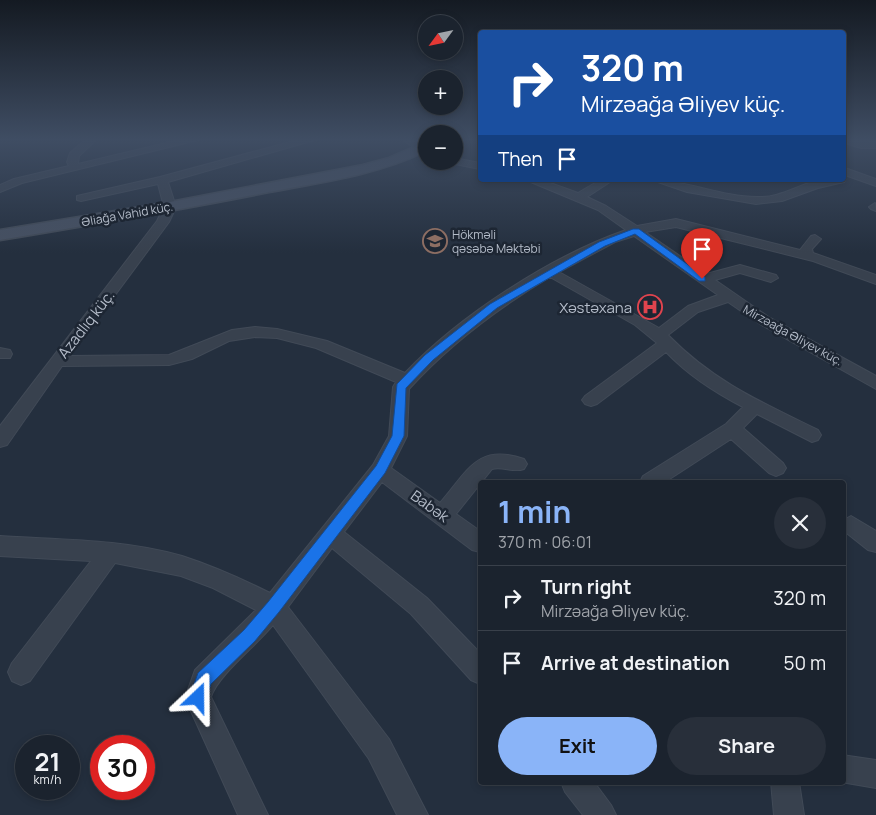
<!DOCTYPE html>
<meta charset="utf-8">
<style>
:root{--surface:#1b232e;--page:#282f3a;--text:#f1f3f6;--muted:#a0a4aa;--line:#39404a;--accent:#8ab4f8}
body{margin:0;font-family:Manrope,sans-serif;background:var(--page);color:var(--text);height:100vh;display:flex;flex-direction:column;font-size:19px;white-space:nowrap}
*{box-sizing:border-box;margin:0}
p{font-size:16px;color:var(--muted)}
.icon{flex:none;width:28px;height:28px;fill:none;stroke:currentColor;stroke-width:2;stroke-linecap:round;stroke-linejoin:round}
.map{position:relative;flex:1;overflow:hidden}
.details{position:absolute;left:478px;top:480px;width:368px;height:305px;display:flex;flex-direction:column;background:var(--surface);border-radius:5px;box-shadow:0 2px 8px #0003,0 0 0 1px var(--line)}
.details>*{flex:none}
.top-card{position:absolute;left:478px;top:30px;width:368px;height:152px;border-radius:5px;box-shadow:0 2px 8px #0003,0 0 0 1px var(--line);background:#1a4fa0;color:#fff;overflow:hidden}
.needle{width:32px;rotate:237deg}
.fabs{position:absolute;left:418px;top:15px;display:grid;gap:10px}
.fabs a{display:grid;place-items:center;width:45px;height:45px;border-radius:50%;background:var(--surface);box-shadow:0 2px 8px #0003,0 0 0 1px var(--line);font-size:25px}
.speed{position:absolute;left:15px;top:735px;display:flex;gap:10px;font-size:25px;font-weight:700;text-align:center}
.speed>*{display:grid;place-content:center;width:65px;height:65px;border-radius:50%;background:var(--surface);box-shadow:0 2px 8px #0003,0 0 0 1px var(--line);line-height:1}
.speed small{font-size:12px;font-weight:400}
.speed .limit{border:8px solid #d22;background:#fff;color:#111}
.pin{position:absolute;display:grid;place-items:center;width:42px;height:42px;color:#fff;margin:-51px -21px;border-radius:50% 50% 50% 0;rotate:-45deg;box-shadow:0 0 5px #0007}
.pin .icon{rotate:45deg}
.me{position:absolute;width:55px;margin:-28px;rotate:23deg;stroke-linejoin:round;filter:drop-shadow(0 0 4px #0008)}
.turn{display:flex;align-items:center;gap:18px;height:105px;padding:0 20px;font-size:22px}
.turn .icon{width:65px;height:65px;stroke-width:2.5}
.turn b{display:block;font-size:35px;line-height:42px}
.then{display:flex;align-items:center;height:48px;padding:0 20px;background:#0003;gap:10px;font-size:19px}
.round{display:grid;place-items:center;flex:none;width:52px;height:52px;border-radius:26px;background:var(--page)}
.headline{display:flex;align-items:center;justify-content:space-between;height:85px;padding:0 20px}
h1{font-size:30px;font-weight:700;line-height:38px;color:var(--accent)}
.button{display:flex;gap:10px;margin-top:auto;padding:10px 20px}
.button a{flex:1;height:58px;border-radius:30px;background:var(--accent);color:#111;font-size:20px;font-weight:700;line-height:58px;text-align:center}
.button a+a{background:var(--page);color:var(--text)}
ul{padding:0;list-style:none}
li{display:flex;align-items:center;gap:15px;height:65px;padding:0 20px;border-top:1px solid var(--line)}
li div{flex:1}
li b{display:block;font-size:19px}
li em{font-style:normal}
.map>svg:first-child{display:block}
</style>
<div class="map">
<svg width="876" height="815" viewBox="0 0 876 815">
<rect width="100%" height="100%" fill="#242f3e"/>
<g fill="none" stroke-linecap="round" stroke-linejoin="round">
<defs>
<g id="street">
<polygon points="86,139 97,139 79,156 78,164 183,139 202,139 22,183 0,192 0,185 14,179 69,166 67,162 70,153"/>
<path d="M301,139H318L168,182L176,207L169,222L70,356L169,355L232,330L255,327L277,329L327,341L405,373C459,316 551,256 626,230L598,210L526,180H542L578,193L600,180H613L587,197L606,206L637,226L676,219L800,250L811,236L815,235L821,239L812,249L813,253L876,275V284L813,261L676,227L645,232L706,274L740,265L776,275L778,278L771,282L740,273L715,280L770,318L876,376V389L760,324L728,302L698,312L668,335C714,382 761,402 818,430L821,435L818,440L812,442L757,414L743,428L783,463L786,468L783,473L776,476L769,473L731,439L665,482H640L643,476L726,424L743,407C714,392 688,375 666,352L597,404L591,406L585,404L582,400L585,396L657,343L635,325L550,277C498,308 450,344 409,389L407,436L391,468L440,503C468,471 477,443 524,459L527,464L524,469C513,473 503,466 492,469L456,514L480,531V552L472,550L382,482L344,532L427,598L480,653V684L471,680L411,614L332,548L288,607L389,739L428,815H397L369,759L273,625C257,645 217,676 211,697L268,815H238L185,698L195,670L256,610L213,588L181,576L115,563L30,681L21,685L12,681L8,672L12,663L91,561L0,556V536C61,540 124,539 182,556C213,566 242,579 270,593L373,465L389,436L393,387L396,382L316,348L277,338L255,337L229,341L192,359L169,365L62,366L7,445L0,447V426L157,221L164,207L158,184L81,201L77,200V196L160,177ZM634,236L718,295L688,306L659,328L559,272L615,242Z"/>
<polygon points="401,139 414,139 426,146 426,149 418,150"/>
<polygon points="842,139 876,142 876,148 861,148 842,142"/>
<polygon points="454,158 480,163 480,169 450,163 449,161 454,161"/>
<polygon points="842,167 876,179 876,186 842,174"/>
<path d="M842,177L845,180L844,182L818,188L782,201L756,204L687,192L652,180C687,180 721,197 757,197C777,198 793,188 812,182C822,180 832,180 842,180Z"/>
<polygon points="875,203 876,211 871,209 869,207"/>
<polygon points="0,348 10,350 12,354 10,358 0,358"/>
<polygon points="851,516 876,531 876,552 868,550 844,531 842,521"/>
<polygon points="842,755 876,760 876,788 841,782"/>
<polygon points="561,782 594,782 611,805 616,815 583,815 565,792"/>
<polygon points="771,782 799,782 804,815 774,815"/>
</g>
<path id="secondary" d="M426,142V151C377,175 322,182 269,192C180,210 90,225 0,240V230L170,202L363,165L389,158Z"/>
</defs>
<use href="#street" stroke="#414a57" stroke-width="2"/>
<use href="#secondary" stroke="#414a57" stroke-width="3"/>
<use href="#street" fill="#38414e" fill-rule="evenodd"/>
<use href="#secondary" fill="#465061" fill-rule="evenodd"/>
</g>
<linearGradient id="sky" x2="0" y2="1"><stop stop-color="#141a22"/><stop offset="0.55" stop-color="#3f4d63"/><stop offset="1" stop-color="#3f4d63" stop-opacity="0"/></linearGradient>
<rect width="876" height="253" fill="url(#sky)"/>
<polygon fill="#1a73e8" stroke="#114b97" points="633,229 639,229 705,277 705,281 699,281 635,234 605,246 497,308 433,360 406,388 404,436 385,473 279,612 255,641 211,684 204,704 198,707 192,704 189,698 198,673 244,630 268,602 376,466 392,436 397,384 425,355 490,304 599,242"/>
<defs>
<symbol id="school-ring" viewBox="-11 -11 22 22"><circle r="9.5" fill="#1d2633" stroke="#8d6e63" stroke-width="1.5"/><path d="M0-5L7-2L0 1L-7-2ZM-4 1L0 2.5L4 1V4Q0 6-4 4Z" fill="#8d6e63"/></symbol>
<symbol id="hospital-ring" viewBox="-11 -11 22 22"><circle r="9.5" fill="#1d2633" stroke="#e0444e" stroke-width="1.5"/><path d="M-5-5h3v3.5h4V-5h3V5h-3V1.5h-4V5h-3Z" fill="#e0444e"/></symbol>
</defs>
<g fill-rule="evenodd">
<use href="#school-ring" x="421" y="227" width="28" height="28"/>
<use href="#hospital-ring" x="636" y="293" width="28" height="28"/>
</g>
<g text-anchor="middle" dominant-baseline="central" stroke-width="5" stroke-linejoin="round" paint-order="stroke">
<g font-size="12" fill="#b4bcc9" stroke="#1d2633">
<text transform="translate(127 214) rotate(-10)">Əliağa Vahid küç.</text>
<text transform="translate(793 335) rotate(29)">Mirzəağa Əliyev küç.</text>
</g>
<g font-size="12" fill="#b4bcc9" stroke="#1d2633" text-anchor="start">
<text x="452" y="234">Hökməli<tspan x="452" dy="14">qəsəbə Məktəbi</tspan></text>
</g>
<g font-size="15" fill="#b4bcc9" stroke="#1d2633" text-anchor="end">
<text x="632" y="307">Xəstəxana</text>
</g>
<g font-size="15" fill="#b4bcc9" stroke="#1d2633">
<text transform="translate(86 324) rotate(-52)">Azadlıq küç.</text>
<text transform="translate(430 506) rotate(36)">Babək</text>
</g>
</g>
</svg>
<div class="fabs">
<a><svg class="needle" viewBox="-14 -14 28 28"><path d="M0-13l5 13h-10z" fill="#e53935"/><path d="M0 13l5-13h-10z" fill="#a0a4aa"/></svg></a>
<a>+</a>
<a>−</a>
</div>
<div class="speed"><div>21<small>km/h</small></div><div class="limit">30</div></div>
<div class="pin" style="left:702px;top:279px;background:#d93025"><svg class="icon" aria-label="arrive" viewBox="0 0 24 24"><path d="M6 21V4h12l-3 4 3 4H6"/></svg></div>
<svg class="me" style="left:198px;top:698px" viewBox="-20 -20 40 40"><path d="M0-17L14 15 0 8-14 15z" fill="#1a73e8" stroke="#fff" stroke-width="4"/></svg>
<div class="top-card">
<div class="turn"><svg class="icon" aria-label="right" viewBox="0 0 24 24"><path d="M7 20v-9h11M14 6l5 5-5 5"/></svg><div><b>320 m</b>Mirzəağa Əliyev küç.</div></div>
<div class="then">Then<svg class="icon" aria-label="arrive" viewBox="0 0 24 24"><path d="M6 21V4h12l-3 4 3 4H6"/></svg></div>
</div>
<section class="details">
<div class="headline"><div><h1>1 min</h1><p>370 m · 06:01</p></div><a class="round"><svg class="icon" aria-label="close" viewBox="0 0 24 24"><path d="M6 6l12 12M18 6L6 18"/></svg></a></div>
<ul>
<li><svg class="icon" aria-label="right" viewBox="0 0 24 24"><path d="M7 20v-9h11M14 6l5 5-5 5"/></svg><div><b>Turn right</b><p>Mirzəağa Əliyev küç.</p></div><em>320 m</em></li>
<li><svg class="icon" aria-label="arrive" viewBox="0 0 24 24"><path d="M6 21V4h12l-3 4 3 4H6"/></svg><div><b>Arrive at destination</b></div><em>50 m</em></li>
</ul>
<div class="button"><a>Exit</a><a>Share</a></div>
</section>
</div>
